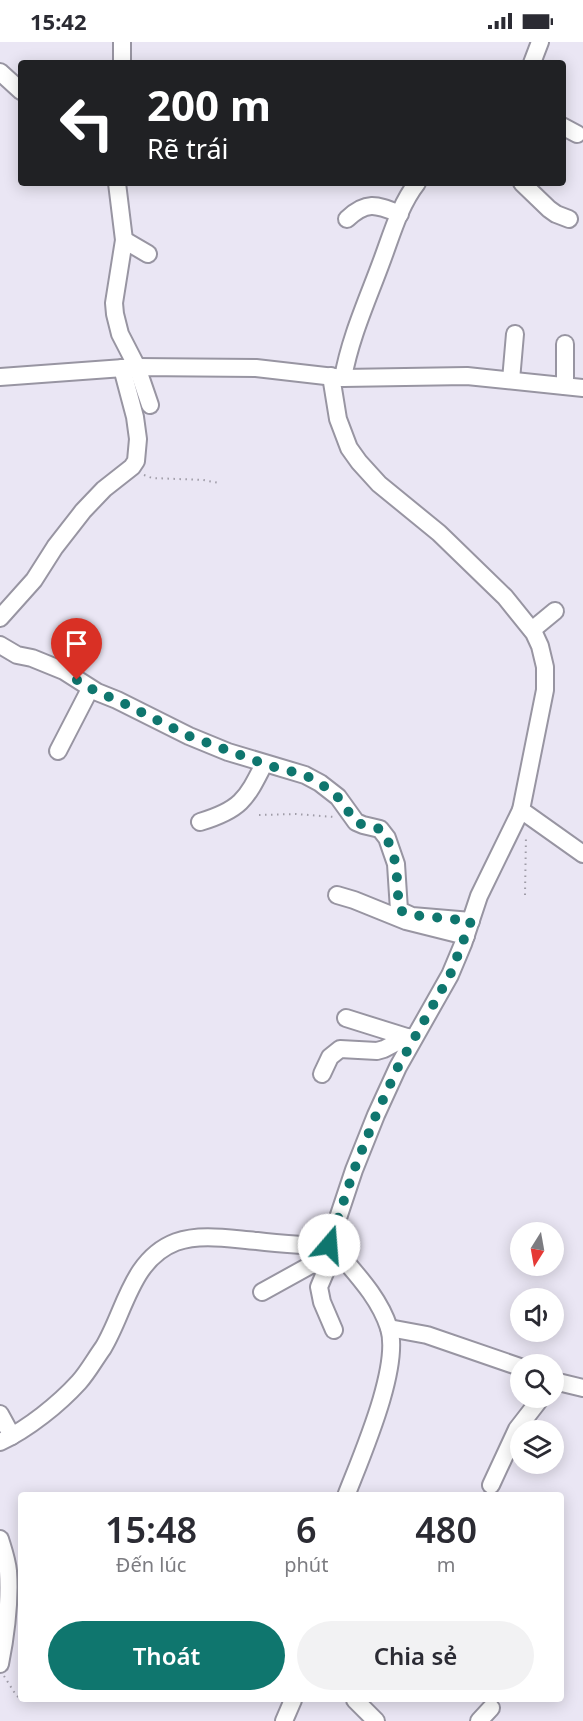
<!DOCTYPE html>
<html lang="vi">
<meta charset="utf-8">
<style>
:root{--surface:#fff;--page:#f2f2f3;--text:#2b2b33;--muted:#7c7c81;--accent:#0f766e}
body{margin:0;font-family:"Noto Sans",sans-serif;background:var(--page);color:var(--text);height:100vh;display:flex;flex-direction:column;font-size:22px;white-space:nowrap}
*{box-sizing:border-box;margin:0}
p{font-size:20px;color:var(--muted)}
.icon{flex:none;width:33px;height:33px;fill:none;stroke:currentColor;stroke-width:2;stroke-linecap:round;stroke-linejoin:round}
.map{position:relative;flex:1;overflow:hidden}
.panel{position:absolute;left:18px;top:1450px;width:546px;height:210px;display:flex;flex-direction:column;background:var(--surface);border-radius:6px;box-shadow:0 3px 15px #0003}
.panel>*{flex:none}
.banner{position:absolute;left:18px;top:18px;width:548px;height:126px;border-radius:6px;box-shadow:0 3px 15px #0003;background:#202124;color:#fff;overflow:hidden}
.needle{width:39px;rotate:191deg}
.tools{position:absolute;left:510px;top:1180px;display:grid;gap:12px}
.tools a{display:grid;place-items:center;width:54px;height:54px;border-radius:50%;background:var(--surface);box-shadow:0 3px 15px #0003;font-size:30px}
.pin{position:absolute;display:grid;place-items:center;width:51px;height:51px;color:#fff;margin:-62px -26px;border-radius:50% 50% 50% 0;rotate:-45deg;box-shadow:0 0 6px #0007}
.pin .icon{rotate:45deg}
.me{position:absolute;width:66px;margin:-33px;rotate:18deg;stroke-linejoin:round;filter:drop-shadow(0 0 4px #0008)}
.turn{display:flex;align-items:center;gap:21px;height:126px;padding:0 30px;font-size:27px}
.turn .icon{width:78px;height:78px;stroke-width:2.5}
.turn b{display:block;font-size:42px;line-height:51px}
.eta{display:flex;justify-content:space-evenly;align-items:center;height:102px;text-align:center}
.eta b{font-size:36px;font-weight:600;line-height:42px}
.cta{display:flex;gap:12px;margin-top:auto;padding:12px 30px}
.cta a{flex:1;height:69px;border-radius:36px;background:var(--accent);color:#fff;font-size:24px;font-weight:600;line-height:69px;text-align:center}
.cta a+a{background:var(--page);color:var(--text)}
.status{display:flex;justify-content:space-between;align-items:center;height:42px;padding:0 30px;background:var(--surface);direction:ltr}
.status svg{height:16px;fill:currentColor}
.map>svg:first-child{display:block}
</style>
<div class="status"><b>15:42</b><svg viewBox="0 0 49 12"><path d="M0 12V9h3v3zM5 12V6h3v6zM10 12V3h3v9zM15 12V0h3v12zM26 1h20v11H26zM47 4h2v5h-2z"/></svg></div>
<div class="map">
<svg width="583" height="1679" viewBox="0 0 583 1679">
<rect width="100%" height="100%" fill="#eae6f4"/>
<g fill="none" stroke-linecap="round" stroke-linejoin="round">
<defs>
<g id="minor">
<polyline points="122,21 122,0"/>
<polyline points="532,21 540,0"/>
<polyline points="0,30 21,49"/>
<polyline points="562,84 577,92"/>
<polyline points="117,141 124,198 114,261 115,272 120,292 137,325 150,363"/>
<polyline points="522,141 549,167 556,172 569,177"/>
<path d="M347,177C367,158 377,163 400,172"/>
<polyline points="124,198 148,212"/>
<polyline points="331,334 338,377 349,406 359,420 379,442 439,491 505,555 534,591 540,604 545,625 545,648 521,768 583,812"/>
<polyline points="0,335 137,325 256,326 343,336 467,334 583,346"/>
<path d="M343,336C350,296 367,259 381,221C391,195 399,164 417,141"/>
<polyline points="511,338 515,292"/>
<polyline points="565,344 565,302"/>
<polyline points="0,576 34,538 55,505 83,469 104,447 132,425 136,419 138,397 135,375 122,326"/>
<polyline points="532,588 555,569"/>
<polyline points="0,603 17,613 32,616 64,629 97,650 117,658 189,694 228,710 305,733 320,741 338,755 356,780 363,783 380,787 387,796 396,822 399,868 412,874 471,879"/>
<polyline points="58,709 90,647"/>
<path d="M200,780C240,768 246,758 264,722"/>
<polyline points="337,853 354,858 406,879 466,894"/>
<polyline points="346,976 413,997"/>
<polyline points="322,1032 330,1015 340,1007 377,1009 384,1007 407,995"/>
<polyline points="262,1250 309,1224 315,1218 323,1201"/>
<polyline points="389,1286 427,1293 520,1325"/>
<polyline points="334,1288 322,1260 319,1245 335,1207"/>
<polyline points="554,1339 583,1346"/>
<polyline points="0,1372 12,1394"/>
<path d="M0,1400C28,1387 59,1362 79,1340C88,1330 95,1317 103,1306C125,1270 131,1217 176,1200C201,1191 231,1197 257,1199C272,1201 287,1202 302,1203C311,1203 320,1201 329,1203"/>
<polyline points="491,1443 517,1387 541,1356"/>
<path d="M346,1454C361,1415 401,1325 389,1286C379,1255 356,1232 335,1207L329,1203L354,1128L376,1073L398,1025L450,933L463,902L479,854L521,768"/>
<path d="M0,1497C3,1507 7,1518 8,1529C10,1559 6,1592 0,1622"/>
<polyline points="355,1658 376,1679"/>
<polyline points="284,1679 293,1658"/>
<polyline points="479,1679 491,1666"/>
</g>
</defs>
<use href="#minor" stroke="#9895a2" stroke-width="20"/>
<g stroke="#9f9ca7" stroke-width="2" stroke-dasharray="1.5 4.5" stroke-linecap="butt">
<polyline points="144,433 152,436 203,438 219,441"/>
<polyline points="259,773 296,772 334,775"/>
<polyline points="525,853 526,793"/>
<polyline points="4,1634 16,1653 21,1658"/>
</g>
<use href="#minor" stroke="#fff" stroke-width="16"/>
</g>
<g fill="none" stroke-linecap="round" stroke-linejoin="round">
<polyline stroke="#0f766e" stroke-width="10" stroke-dasharray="0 18" points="77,638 97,650 117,658 189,694 270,724 305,733 334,750 356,780 363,783 380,787 387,796 396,822 399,868 412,873 471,879 450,933 398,1025 376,1073 354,1128 329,1203"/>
</g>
</svg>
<div class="tools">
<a><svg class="needle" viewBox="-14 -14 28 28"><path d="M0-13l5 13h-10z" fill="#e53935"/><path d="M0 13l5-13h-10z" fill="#7c7c81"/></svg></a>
<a><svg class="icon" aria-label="sound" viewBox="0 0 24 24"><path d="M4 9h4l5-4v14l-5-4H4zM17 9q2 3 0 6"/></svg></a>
<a><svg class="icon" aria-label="search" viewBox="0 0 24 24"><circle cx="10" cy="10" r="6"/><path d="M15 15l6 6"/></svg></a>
<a><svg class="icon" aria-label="layers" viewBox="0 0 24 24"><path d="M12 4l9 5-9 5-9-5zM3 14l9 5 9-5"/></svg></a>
</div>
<div class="pin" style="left:77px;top:638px;background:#d93025"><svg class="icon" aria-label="arrive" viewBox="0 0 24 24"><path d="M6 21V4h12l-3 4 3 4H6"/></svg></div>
<svg class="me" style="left:329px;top:1203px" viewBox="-20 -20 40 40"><circle r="19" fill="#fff"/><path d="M0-13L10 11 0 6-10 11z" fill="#0f766e"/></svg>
<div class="banner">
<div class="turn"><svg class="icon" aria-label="left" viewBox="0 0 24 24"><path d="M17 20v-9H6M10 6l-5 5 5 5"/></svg><div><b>200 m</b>Rẽ trái</div></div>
</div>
<section class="panel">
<div class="eta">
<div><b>15:48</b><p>Đến lúc</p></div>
<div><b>6</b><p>phút</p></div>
<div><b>480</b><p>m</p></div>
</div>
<div class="cta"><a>Thoát</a><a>Chia sẻ</a></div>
</section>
</div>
